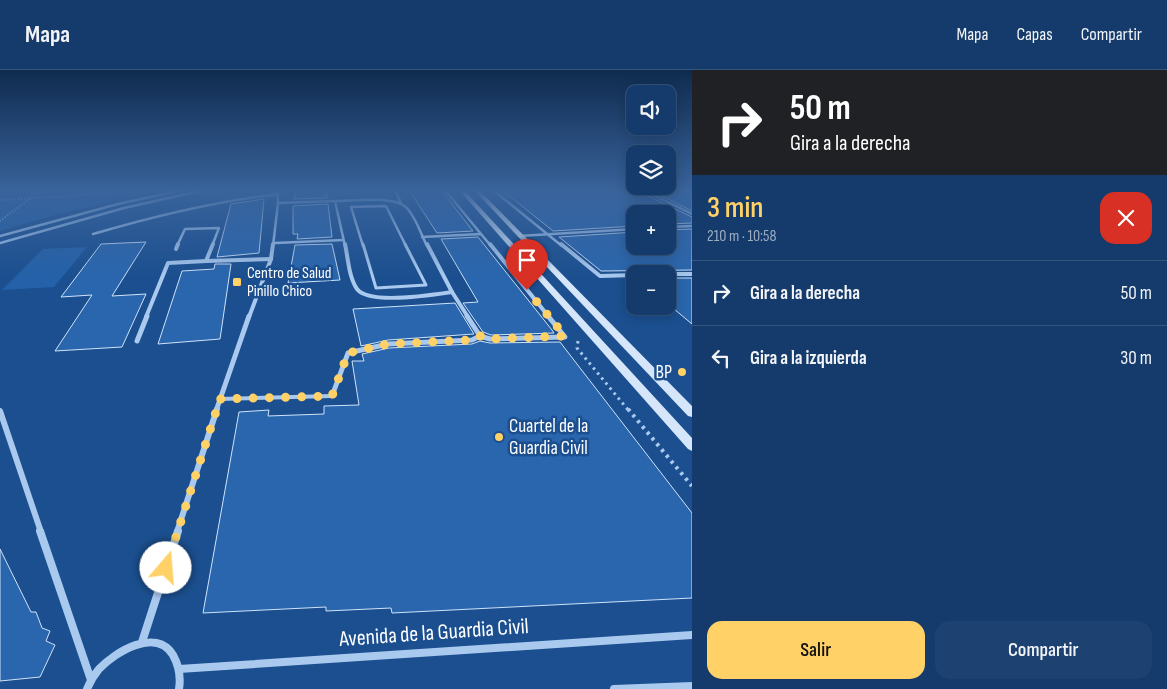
<!DOCTYPE html>
<html lang="es">
<meta charset="utf-8">
<style>
:root{--surface:#143b6b;--page:#1d4271;--text:#f1f3f6;--muted:#9dadc1;--line:#33557e;--accent:#ffd166}
body{margin:0;font-family:"Sofia Sans Condensed",sans-serif;background:var(--page);color:var(--text);height:100vh;display:flex;flex-direction:column;font-size:19px;white-space:nowrap}
*{box-sizing:border-box;margin:0}
p{font-size:16px;color:var(--muted)}
.icon{flex:none;width:28px;height:28px;fill:none;stroke:currentColor;stroke-width:2;stroke-linecap:round;stroke-linejoin:round}
.map{position:relative;flex:1;overflow:hidden}
.sheet{display:flex;flex-direction:column;background:var(--surface);width:475px}
.sheet>*{flex:none}
.hud{background:#202124;color:#fff;overflow:hidden}
.fabs{position:absolute;left:626px;top:15px;display:grid;gap:10px}
.fabs a{display:grid;place-items:center;width:50px;height:50px;border-radius:10px;background:var(--surface);box-shadow:0 2px 12px #0003,0 0 0 1px var(--line);font-size:25px}
.pin{position:absolute;display:grid;place-items:center;width:42px;height:42px;color:#fff;margin:-51px -21px;border-radius:50% 50% 50% 0;rotate:-45deg;box-shadow:0 0 5px #0007}
.pin .icon{rotate:45deg}
.me{position:absolute;width:55px;margin:-28px;rotate:18deg;stroke-linejoin:round;filter:drop-shadow(0 0 4px #0008)}
.turn{display:flex;align-items:center;gap:18px;height:105px;padding:0 15px;font-size:22px}
.turn .icon{width:65px;height:65px;stroke-width:2.5}
.turn b{display:block;font-size:35px;line-height:42px}
.round{display:grid;place-items:center;flex:none;width:52px;height:52px;border-radius:15px;background:var(--page)}
.summary{display:flex;align-items:center;justify-content:space-between;height:85px;padding:0 15px}
h1{font-size:30px;font-weight:600;line-height:38px;color:var(--accent)}
.action{display:flex;gap:10px;margin-top:auto;padding:10px 15px}
.action a{flex:1;height:58px;border-radius:15px;background:var(--accent);color:#111;font-size:20px;font-weight:600;line-height:58px;text-align:center}
.action a+a{background:var(--page);color:var(--text)}
ul{padding:0;list-style:none}
li{display:flex;align-items:center;gap:15px;height:65px;padding:0 15px;border-top:1px solid var(--line)}
li div{flex:1}
li b{display:block;font-size:19px}
li em{font-style:normal}
header{display:flex;align-items:center;gap:30px;box-sizing:border-box;height:70px;padding:0 25px;background:var(--surface);border-bottom:1px solid var(--line)}
header strong{font-size:24px}
nav{display:flex;gap:28px;margin-inline-start:auto;font-size:18px}
main{display:flex;flex:1;min-height:0}
.map>svg:first-child{display:block}
</style>
<header>
<strong>Mapa</strong>
<nav><a>Mapa</a><a>Capas</a><a>Compartir</a></nav>
</header>
<main>
<div class="map">
<svg width="692" height="619" viewBox="0 0 692 619">
<rect width="100%" height="100%" fill="#1b4f8f"/>
<g fill="#2461a8">
<polygon points="0,120 161,120 58,144 0,161"/>
<polygon points="87,177 54,217 2,220 43,179"/>
</g>
<g fill="#2a66ad" stroke="#cfe3fa">
<polygon points="295,120 326,120 327,128 293,129 295,128"/>
<polygon points="409,120 441,120 473,161 437,163"/>
<polygon points="502,120 640,120 642,123 692,147 692,153 668,154 668,144 635,144 635,156 553,161"/>
<polygon points="650,120 692,120 692,141"/>
<polygon points="264,129 259,183 217,187 231,134"/>
<polygon points="328,134 332,167 297,169 298,164 293,164 293,136"/>
<polygon points="692,159 692,200 601,201 559,167 635,162 635,176 668,176 668,160"/>
<polygon points="478,167 552,260 554,263 491,265 483,262 463,233 478,232 441,169"/>
<polygon points="146,172 112,226 146,224 122,277 55,281 92,225 61,227 101,174"/>
<polygon points="332,174 340,210 288,213 295,175"/>
<polygon points="215,194 231,194 220,269 158,274 182,201 214,199"/>
<polygon points="668,208 692,208 692,254 668,234"/>
<polygon points="455,233 474,264 388,270 361,276 353,239"/>
<polygon points="480,271 490,273 560,272 692,443 692,528 392,543 391,538 326,541 326,537 203,543 239,342 269,340 268,346 324,344 324,336 359,335 352,291 364,291 362,284 389,278 472,274"/>
<polygon points="0,479 31,542 36,542 42,558 50,561 46,571 55,575 40,607 0,611"/>
</g>
<g fill="none" stroke-linecap="round" stroke-linejoin="round">
<g stroke="#a9c9ee" stroke-width="2" stroke-dasharray="1 2" stroke-linecap="butt">
<polyline points="0,130 74,126 116,120"/>
<polyline points="0,151 41,120"/>
</g>
<polyline stroke="#a9c9ee" stroke-width="3" stroke-dasharray="2.5 4" stroke-linecap="butt" points="578,271 577,278 629,341"/>
<polyline stroke="#a9c9ee" stroke-width="4" stroke-dasharray="3 4.5" stroke-linecap="butt" points="628,339 692,416"/>
<polyline stroke="#a9c9ee" stroke-width="4" points="220,329 332,326"/>
<polyline stroke="#a9c9ee" stroke-width="2.5" points="363,176 351,137 386,136 406,176"/>
<polyline stroke="#a9c9ee" stroke-width="3" points="363,174 376,218 426,215 405,174"/>
<g stroke="#a9c9ee" stroke-width="2.5">
<polyline points="395,120 401,133"/>
<polyline points="445,120 481,164"/>
<polyline points="493,120 562,176"/>
<polyline points="643,120 692,144"/>
<polyline points="335,131 345,176"/>
<path d="M335,131C353,131 395,125 407,138C416,148 421,164 427,176"/>
<polyline points="278,133 335,131"/>
<polyline points="668,157 692,156"/>
<path d="M93,164C154,146 215,131 279,124"/>
<polyline points="0,166 118,134 182,120"/>
<polyline points="519,166 635,159"/>
<polyline points="422,167 481,164 491,176"/>
<polyline points="0,173 124,138 204,120"/>
<polyline points="275,173 343,170"/>
<polyline points="177,176 185,159 219,158 212,176"/>
<polyline points="273,176 278,133 277,120"/>
</g>
<g stroke="#a9c9ee" stroke-width="4">
<polyline points="213,174 206,191 271,189"/>
<path d="M345,174C348,188 349,208 357,219C369,235 433,225 452,222L427,174"/>
<polyline points="490,174 549,247"/>
<polyline points="561,174 600,206 635,205"/>
<polyline points="176,179 178,174"/>
<polyline points="668,204 692,204"/>
<polyline points="452,222 468,247"/>
<polyline points="146,247 168,193 206,191"/>
<polyline points="249,247 271,189 273,174"/>
</g>
<g stroke="#a9c9ee" stroke-width="5">
<polyline points="480,266 490,269 565,267 548,246"/>
<polyline points="137,271 147,246"/>
<polyline points="332,326 348,283 388,274 472,270 480,266 467,246"/>
<polyline points="216,341 249,246"/>
</g>
<g stroke="#a9c9ee" stroke-width="6">
<polyline points="0,341 41,462"/>
<polyline points="177,462 217,339"/>
</g>
<g stroke="#a9c9ee" stroke-width="8">
<polyline points="40,461 91,610"/>
<polyline points="142,572 178,461"/>
<polyline points="179,599 692,565"/>
<path d="M87,619C90,612 94,605 99,599C115,582 156,557 173,585C179,596 181,607 179,619"/>
<polyline points="614,619 692,616"/>
</g>
<g fill="#d6e6fa" fill-rule="evenodd">
<polygon points="459,120 464,120 692,368 692,381 688,379"/>
<polygon points="474,120 479,120 692,336 692,347 688,346"/>
</g>
</g>
<linearGradient id="sky" x2="0" y2="1"><stop stop-color="#0f2b4f"/><stop offset="0.58" stop-color="#39639b"/><stop offset="1" stop-color="#39639b" stop-opacity="0"/></linearGradient>
<rect width="692" height="207" fill="url(#sky)"/>
<g fill="none" stroke-linecap="round" stroke-linejoin="round">
<polyline stroke="#ffd166" stroke-width="9" stroke-dasharray="0 16.2" points="166,498 220,329 332,326 348,283 388,274 472,270 480,266 490,269 565,266 527,220"/>
</g>
<g fill="#ffd166" stroke="#1b4f8f" stroke-width="2">
<rect x="232" y="207" width="10" height="10" rx="2.5"/>
<circle cx="682" cy="302" r="5"/>
<circle cx="499" cy="367" r="5"/>
</g>
<g text-anchor="middle" dominant-baseline="central" stroke-width="5" stroke-linejoin="round" paint-order="stroke">
<g font-size="16" fill="#fff" stroke="#1b4f8f" text-anchor="start">
<text x="247" y="203">Centro de Salud<tspan x="247" dy="18">Pinillo Chico</tspan></text>
</g>
<g font-size="19" fill="#fff" stroke="#1b4f8f" text-anchor="end">
<text x="672" y="302">BP</text>
<text x="509" y="356" text-anchor="start">Cuartel de la<tspan x="509" dy="22">Guardia Civil</tspan></text>
</g>
<g font-size="22" fill="#fff" stroke="#1b4f8f">
<text transform="translate(434 563) rotate(-4)">Avenida de la Guardia Civil</text>
</g>
</g>
</svg>
<div class="fabs">
<a><svg class="icon" aria-label="sound" viewBox="0 0 24 24"><path d="M4 9h4l5-4v14l-5-4H4zM17 9q2 3 0 6"/></svg></a>
<a><svg class="icon" aria-label="layers" viewBox="0 0 24 24"><path d="M12 4l9 5-9 5-9-5zM3 14l9 5 9-5"/></svg></a>
<a>+</a>
<a>−</a>
</div>
<div class="pin" style="left:527px;top:220px;background:#d93025"><svg class="icon" aria-label="arrive" viewBox="0 0 24 24"><path d="M6 21V4h12l-3 4 3 4H6"/></svg></div>
<svg class="me" style="left:166px;top:498px" viewBox="-20 -20 40 40"><circle r="19" fill="#fff"/><path d="M0-13L10 11 0 6-10 11z" fill="#ffd166"/></svg>
</div>
<section class="sheet">
<div class="hud">
<div class="turn"><svg class="icon" aria-label="right" viewBox="0 0 24 24"><path d="M7 20v-9h11M14 6l5 5-5 5"/></svg><div><b>50 m</b>Gira a la derecha</div></div>
</div>
<div class="summary"><div><h1>3 min</h1><p>210 m · 10:58</p></div><a class="round" style="background:#d93025;color:#fff"><svg class="icon" aria-label="close" viewBox="0 0 24 24"><path d="M6 6l12 12M18 6L6 18"/></svg></a></div>
<ul>
<li><svg class="icon" aria-label="right" viewBox="0 0 24 24"><path d="M7 20v-9h11M14 6l5 5-5 5"/></svg><div><b>Gira a la derecha</b></div><em>50 m</em></li>
<li><svg class="icon" aria-label="left" viewBox="0 0 24 24"><path d="M17 20v-9H6M10 6l-5 5 5 5"/></svg><div><b>Gira a la izquierda</b></div><em>30 m</em></li>
</ul>
<div class="action"><a>Salir</a><a>Compartir</a></div>
</section>
</main>
